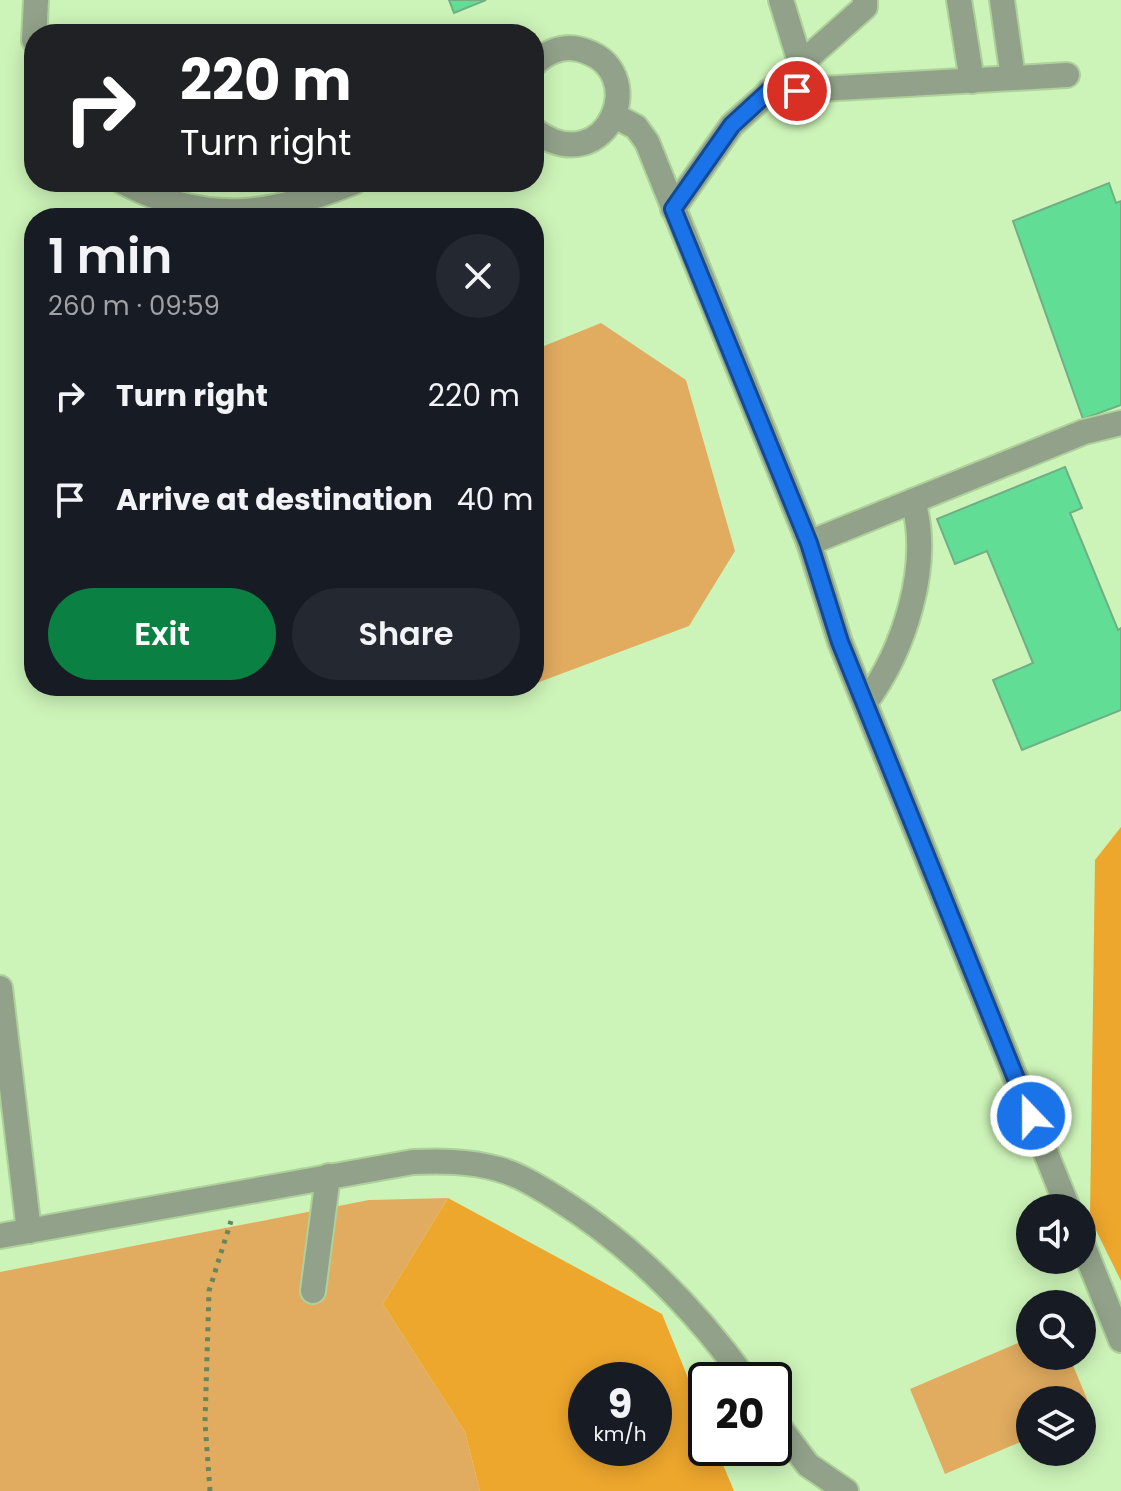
<!DOCTYPE html>
<meta charset="utf-8">
<style>
:root{--surface:#171b24;--page:#242831;--text:#f1f3f6;--muted:#9ea1a6;--accent:#0b8043}
body{margin:0;font-family:Poppins,sans-serif;background:var(--page);color:var(--text);height:100vh;display:flex;flex-direction:column;font-size:30px;white-space:nowrap}
*{box-sizing:border-box;margin:0}
p{font-size:26px;color:var(--muted)}
.icon{flex:none;width:44px;height:44px;fill:none;stroke:currentColor;stroke-width:2;stroke-linecap:round;stroke-linejoin:round}
.map{position:relative;flex:1;overflow:hidden}
.side{position:absolute;left:24px;top:208px;width:520px;height:488px;display:flex;flex-direction:column;background:var(--surface);border-radius:32px;box-shadow:0 4px 20px #0003}
.side>*{flex:none}
.banner{position:absolute;left:24px;top:24px;width:520px;height:168px;border-radius:32px;box-shadow:0 4px 20px #0003;background:#202124;color:#fff;overflow:hidden}
.controls{position:absolute;left:1016px;top:1194px;display:grid;gap:16px}
.controls a{display:grid;place-items:center;width:80px;height:80px;border-radius:50%;background:var(--surface);box-shadow:0 4px 20px #0003;font-size:40px}
.speed{position:absolute;left:568px;top:1362px;display:flex;gap:16px;font-size:40px;font-weight:700;text-align:center}
.speed>*{display:grid;place-content:center;width:104px;height:104px;border-radius:50%;background:var(--surface);box-shadow:0 4px 20px #0003;line-height:1}
.speed small{font-size:20px;font-weight:400}
.speed .limit{border:4px solid #111;border-radius:12px;background:#fff;color:#111}
.pin{position:absolute;display:grid;place-items:center;width:68px;height:68px;color:#fff;margin:-34px;border:4px solid #fff;border-radius:50%;box-shadow:0 2px 8px #0007}
.me{position:absolute;width:88px;margin:-44px;rotate:338deg;stroke-linejoin:round;filter:drop-shadow(0 0 6px #0008)}
.turn{display:flex;align-items:center;gap:28px;height:168px;padding:0 24px;font-size:36px}
.turn .icon{width:104px;height:104px;stroke-width:2.5}
.turn b{display:block;font-size:56px;line-height:68px}
.round{display:grid;place-items:center;flex:none;width:84px;height:84px;border-radius:42px;background:var(--page)}
.head{display:flex;align-items:center;justify-content:space-between;height:136px;padding:0 24px}
h1{font-size:48px;font-weight:600;line-height:60px}
.cta{display:flex;gap:16px;margin-top:auto;padding:16px 24px}
.cta a{flex:1;height:92px;border-radius:48px;background:var(--accent);color:#fff;font-size:32px;font-weight:600;line-height:92px;text-align:center}
.cta a+a{background:var(--page);color:var(--text)}
ul{padding:0;list-style:none}
li{display:flex;align-items:center;gap:24px;height:104px;padding:0 24px}
li div{flex:1}
li b{display:block;font-size:30px}
li em{font-style:normal}
.map>svg:first-child{display:block}
</style>
<div class="map">
<svg width="1121" height="1491" viewBox="0 0 1121 1491">
<rect width="100%" height="100%" fill="#cdf4b8"/>
<g fill="#e1ac60">
<polygon points="601,323 686,380 735,551 689,626 534,684 534,350"/>
<polygon points="448,1198 383,1304 465,1432 480,1491 0,1491 0,1272 369,1200"/>
<polygon points="1030,1338 1030,1356 1069,1356 1092,1411 1082,1416 1082,1400 1030,1400 1030,1438 945,1474 910,1389"/>
</g>
<g fill="#eea72d" fill-rule="evenodd">
<polygon points="1121,827 1121,1281 1090,1218 1095,860"/>
<path d="M448,1198L662,1314L706,1422V1448H716L734,1491H480L465,1432L383,1304ZM586,1380H654V1448H586Z"/>
</g>
<g fill="#62dd95" stroke="#70af86" stroke-width="2">
<polygon points="449,0 486,0 454,13"/>
<polygon points="1109,183 1116,203 1121,201 1121,405 1083,419 1013,221"/>
<polygon points="1065,467 1082,508 1070,513 1118,630 1121,628 1121,710 1022,750 993,680 1033,663 987,551 955,564 937,519"/>
</g>
<g fill="none" stroke-linecap="round" stroke-linejoin="round">
<defs>
<g id="minor">
<polyline points="781,0 800,62"/>
<polyline points="959,0 972,81"/>
<polyline points="1002,0 1013,78"/>
<polyline points="34,40 36,0"/>
<path d="M534,64C545,53 562,45 578,49C656,67 607,185 534,130"/>
<polyline points="768,92 1067,75"/>
<polyline points="615,116 636,127 647,142 809,543 840,642 1068,1208"/>
<path d="M123,182C208,226 268,216 354,182"/>
<polyline points="673,209 732,125 865,7 865,0"/>
<polyline points="809,543 1084,432 1121,423"/>
<path d="M865,703C904,651 932,565 913,501"/>
<polyline points="0,988 29,1231"/>
<path d="M0,1236L413,1162C442,1161 469,1161 498,1169C518,1174 540,1188 558,1199C633,1246 694,1308 746,1380"/>
<polyline points="1082,1243 1121,1340"/>
<polyline points="313,1291 328,1176"/>
<polyline points="774,1420 808,1465 846,1491"/>
</g>
</defs>
<use href="#minor" stroke="#aed19b" stroke-width="28"/>
<polyline stroke="#6a845c" stroke-width="5" stroke-dasharray="4 6" stroke-linecap="butt" points="210,1491 205,1422 209,1291 231,1221"/>
<use href="#minor" stroke="#92a28a" stroke-width="24"/>
</g>
<g fill="none" stroke-linecap="round" stroke-linejoin="round">
<defs>
<polyline id="route" points="797,91 768,92 732,125 673,209 809,543 840,642 1031,1116"/>
</defs>
<use href="#route" stroke="#114b97" stroke-width="20"/>
<use href="#route" stroke="#1a73e8" stroke-width="14"/>
</g>
</svg>
<div class="controls">
<a><svg class="icon" aria-label="sound" viewBox="0 0 24 24"><path d="M4 9h4l5-4v14l-5-4H4zM17 9q2 3 0 6"/></svg></a>
<a><svg class="icon" aria-label="search" viewBox="0 0 24 24"><circle cx="10" cy="10" r="6"/><path d="M15 15l6 6"/></svg></a>
<a><svg class="icon" aria-label="layers" viewBox="0 0 24 24"><path d="M12 4l9 5-9 5-9-5zM3 14l9 5 9-5"/></svg></a>
</div>
<div class="speed"><div>9<small>km/h</small></div><div class="limit">20</div></div>
<div class="pin" style="left:797px;top:91px;background:#d93025"><svg class="icon" aria-label="arrive" viewBox="0 0 24 24"><path d="M6 21V4h12l-3 4 3 4H6"/></svg></div>
<svg class="me" style="left:1031px;top:1116px" viewBox="-20 -20 40 40"><circle r="17" fill="#1a73e8" stroke="#fff" stroke-width="3"/><path d="M0-11L8 9 0 5-8 9z" fill="#fff"/></svg>
<div class="banner">
<div class="turn"><svg class="icon" aria-label="right" viewBox="0 0 24 24"><path d="M7 20v-9h11M14 6l5 5-5 5"/></svg><div><b>220 m</b>Turn right</div></div>
</div>
<section class="side">
<div class="head"><div><h1>1 min</h1><p>260 m · 09:59</p></div><a class="round"><svg class="icon" aria-label="close" viewBox="0 0 24 24"><path d="M6 6l12 12M18 6L6 18"/></svg></a></div>
<ul>
<li><svg class="icon" aria-label="right" viewBox="0 0 24 24"><path d="M7 20v-9h11M14 6l5 5-5 5"/></svg><div><b>Turn right</b></div><em>220 m</em></li>
<li><svg class="icon" aria-label="arrive" viewBox="0 0 24 24"><path d="M6 21V4h12l-3 4 3 4H6"/></svg><div><b>Arrive at destination</b></div><em>40 m</em></li>
</ul>
<div class="cta"><a>Exit</a><a>Share</a></div>
</section>
</div>
